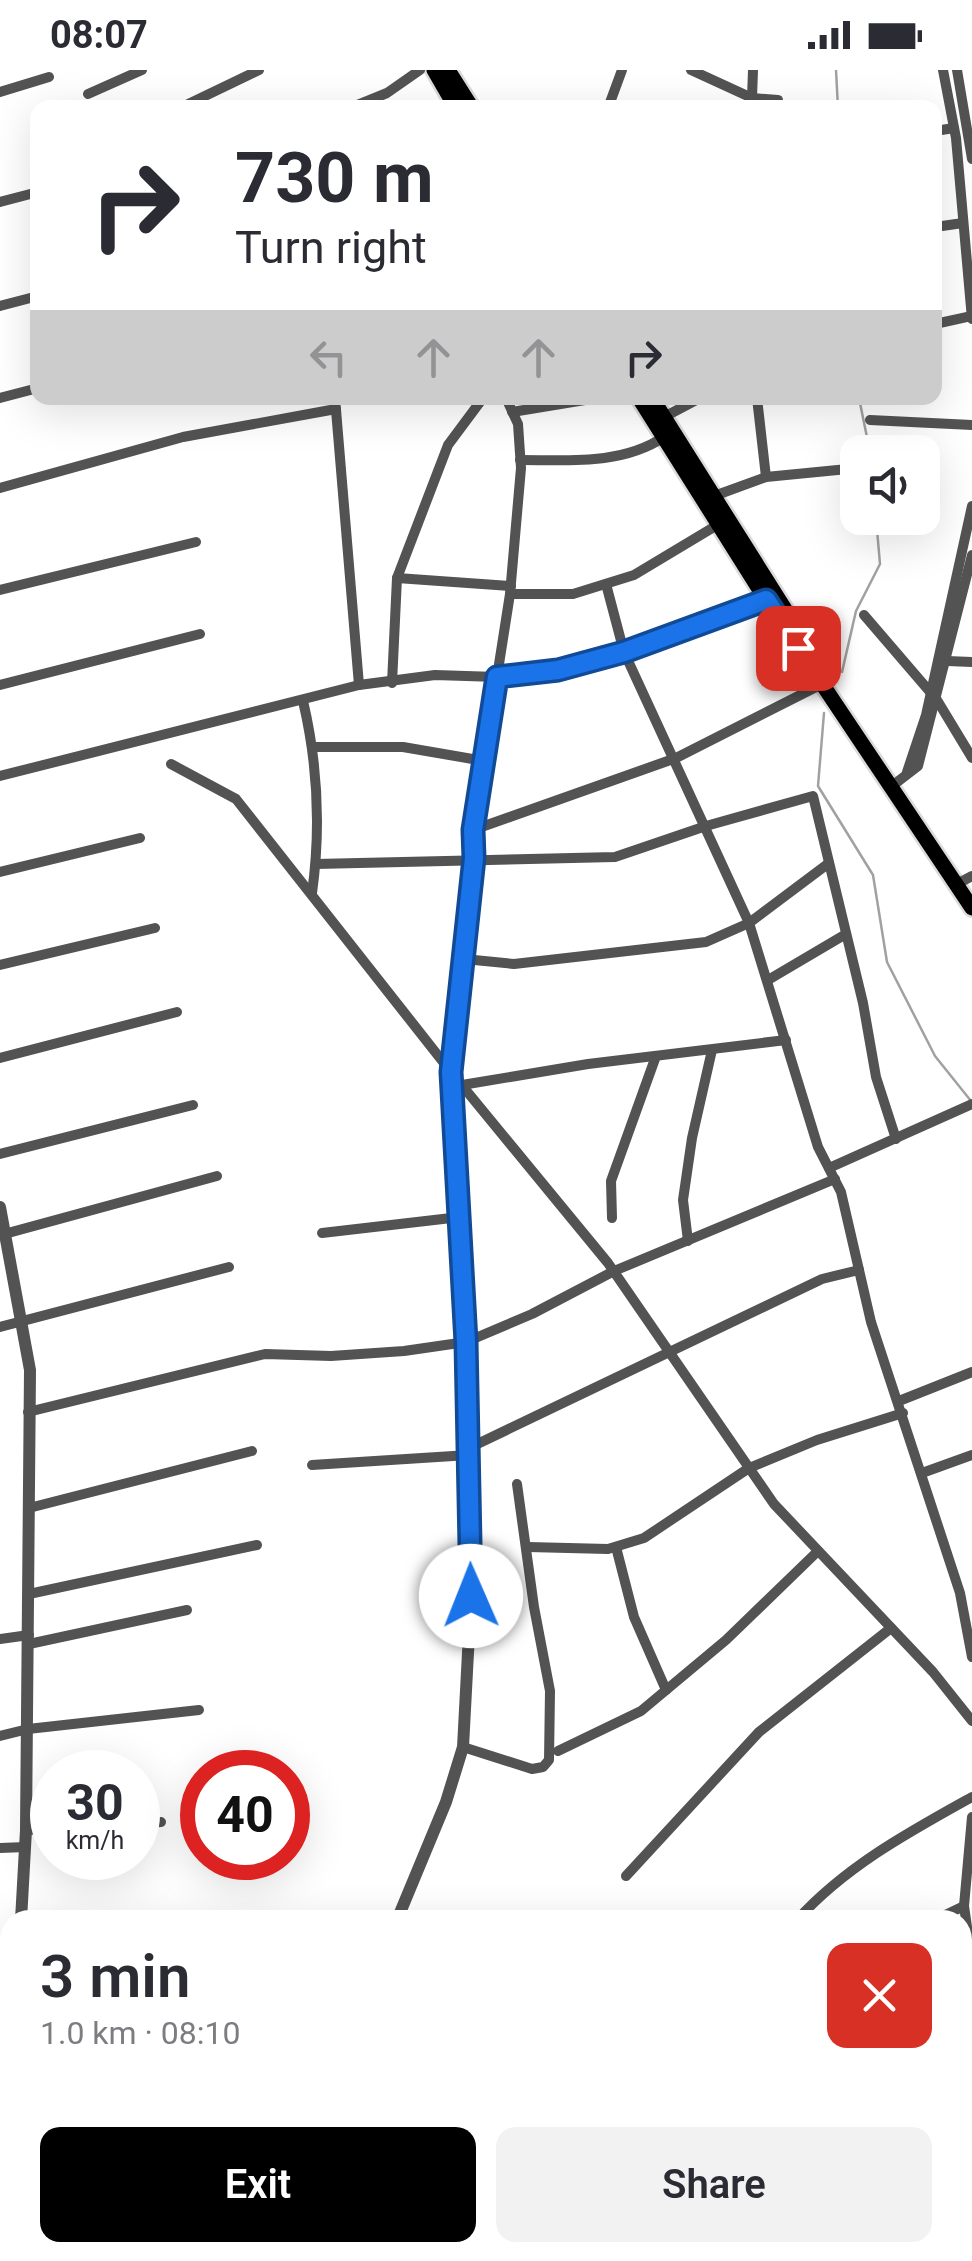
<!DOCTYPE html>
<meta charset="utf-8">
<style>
:root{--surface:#fff;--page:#f2f2f3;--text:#2b2b33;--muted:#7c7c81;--accent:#000}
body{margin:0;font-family:Roboto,sans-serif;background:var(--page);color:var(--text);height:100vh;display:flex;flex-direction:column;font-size:38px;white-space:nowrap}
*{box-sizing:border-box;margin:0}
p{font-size:32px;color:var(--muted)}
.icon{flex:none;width:55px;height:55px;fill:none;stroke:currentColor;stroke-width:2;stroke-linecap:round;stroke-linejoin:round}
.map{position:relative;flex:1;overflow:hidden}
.side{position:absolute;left:0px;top:1840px;width:972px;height:352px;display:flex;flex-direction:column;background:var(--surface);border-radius:30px 30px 0 0;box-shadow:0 10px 40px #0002}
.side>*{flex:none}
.banner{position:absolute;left:30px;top:30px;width:912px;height:305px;border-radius:20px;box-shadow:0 10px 40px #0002;background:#fff;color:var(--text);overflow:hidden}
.controls{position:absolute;left:840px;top:365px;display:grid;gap:20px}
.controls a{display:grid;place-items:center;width:100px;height:100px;border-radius:20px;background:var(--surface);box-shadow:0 10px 40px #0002;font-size:50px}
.speed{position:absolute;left:30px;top:1680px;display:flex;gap:20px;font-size:50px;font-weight:700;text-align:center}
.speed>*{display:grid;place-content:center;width:130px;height:130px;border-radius:50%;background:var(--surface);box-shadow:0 10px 40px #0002;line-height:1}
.speed small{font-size:25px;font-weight:400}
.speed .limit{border:15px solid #d22;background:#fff;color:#111}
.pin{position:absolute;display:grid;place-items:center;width:85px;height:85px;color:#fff;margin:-42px;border-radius:20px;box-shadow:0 5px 15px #0006}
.me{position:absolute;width:110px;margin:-55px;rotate:359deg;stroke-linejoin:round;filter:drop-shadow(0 0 8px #0008)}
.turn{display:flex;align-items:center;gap:35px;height:210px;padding:0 40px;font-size:45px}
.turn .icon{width:130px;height:130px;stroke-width:2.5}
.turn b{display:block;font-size:70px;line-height:85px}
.lanes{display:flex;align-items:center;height:95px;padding:0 40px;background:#0003;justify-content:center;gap:50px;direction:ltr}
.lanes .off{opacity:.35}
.round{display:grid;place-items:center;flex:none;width:105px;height:105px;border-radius:20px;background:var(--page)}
.overview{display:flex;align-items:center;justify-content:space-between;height:170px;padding:0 40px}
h1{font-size:60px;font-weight:600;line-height:75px}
.cta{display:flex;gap:20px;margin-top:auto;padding:20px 40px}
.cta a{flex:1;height:115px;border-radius:20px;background:var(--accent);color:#fff;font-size:40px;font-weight:600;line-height:115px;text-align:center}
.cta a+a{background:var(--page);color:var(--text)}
.status{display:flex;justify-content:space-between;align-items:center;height:70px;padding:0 50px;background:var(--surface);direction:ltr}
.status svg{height:28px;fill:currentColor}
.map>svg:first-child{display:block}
</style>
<div class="status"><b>08:07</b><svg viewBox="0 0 49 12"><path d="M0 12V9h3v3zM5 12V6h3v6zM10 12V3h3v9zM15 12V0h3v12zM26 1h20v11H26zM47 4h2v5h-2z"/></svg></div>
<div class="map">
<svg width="972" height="2191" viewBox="0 0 972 2191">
<rect width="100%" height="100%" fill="#fff"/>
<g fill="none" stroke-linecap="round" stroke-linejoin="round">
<g stroke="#a1a1a1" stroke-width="2.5">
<polyline points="836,0 838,38"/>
<polyline points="859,328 870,382"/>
<polyline points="842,602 856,541 880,494 876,448"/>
<polyline points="824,643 818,716 873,805 887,892 935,986 971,1031"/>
</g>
<defs>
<g id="primary">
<polyline points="434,0 456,38"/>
<polyline points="448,0 472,38"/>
<polyline points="639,328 766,530 972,838"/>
<polyline points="652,328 805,571"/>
</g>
</defs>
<use href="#primary" stroke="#dbdbdb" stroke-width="20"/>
<g stroke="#535353" stroke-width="10">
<polyline points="691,0 752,28 778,30 779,38"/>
<polyline points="943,0 956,68 972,249"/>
<polyline points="957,0 972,89"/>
<polyline points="0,22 49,7"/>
<polyline points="88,24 142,0"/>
<polyline points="752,28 753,0"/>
<polyline points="180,38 259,0"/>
<polyline points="350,38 387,23 420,0"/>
<polyline points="608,38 622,0"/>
<polyline points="935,61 954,58"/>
<polyline points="0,132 38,122"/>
<polyline points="935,157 963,153"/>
<polyline points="0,236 38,226"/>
<polyline points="935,254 972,246"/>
<polyline points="0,328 38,318"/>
<polyline points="335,328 359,615"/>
<polyline points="757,328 766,407"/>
<polyline points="512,342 597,328"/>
<polyline points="664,347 700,328"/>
<polyline points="870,350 972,355"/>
<path d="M520,390C569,390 622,395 664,367"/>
<polyline points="0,418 183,367 336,339"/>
<polyline points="714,426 766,407 858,398"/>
<polyline points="397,508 511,516"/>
<polyline points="606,514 624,582 749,853 818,1077 841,1122 871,1252 960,1523 972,1587"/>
<polyline points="0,520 196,472"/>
<polyline points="510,524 573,524 634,505 719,454"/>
<polyline points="864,545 937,630 972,688"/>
<polyline points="947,591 972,592"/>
<polyline points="392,613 397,508 448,375 483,328"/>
<polyline points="0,615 200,564"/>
<path d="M303,631C318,695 321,758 312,823"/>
<polyline points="314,677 403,677 484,691"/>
<polyline points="171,694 236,729 451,1002 608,1193 774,1434 933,1602 972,1651"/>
<polyline points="907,702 926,645 972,436"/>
<polyline points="0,706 359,615 435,605 497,607 558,601 624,582 766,530"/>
<polyline points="892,716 918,696 972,485"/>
<polyline points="473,760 676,688 828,611"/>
<polyline points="316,794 615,787 706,756 813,726 863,933 876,1007 896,1069"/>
<polyline points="0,802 140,768"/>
<polyline points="957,814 972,806"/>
<polyline points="464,889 514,894 706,872 749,853 829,793"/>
<polyline points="0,895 155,858"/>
<polyline points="768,910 846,864"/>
<polyline points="0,988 177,942"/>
<polyline points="451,1002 474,788 473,760 510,524 521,398 518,354 506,328"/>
<polyline points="462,1015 588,994 786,970"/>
<polyline points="0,1084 193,1035"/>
<polyline points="829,1098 972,1034"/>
<polyline points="612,1148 611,1111 656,986"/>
<polyline points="322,1163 460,1147"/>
<polyline points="1,1165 217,1106"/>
<polyline points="688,1171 683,1130 692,1068 712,980"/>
<polyline points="0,1257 229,1197"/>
<polyline points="899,1331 972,1302"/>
<polyline points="28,1342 265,1284 331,1286 404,1281 466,1272 532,1244 614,1201 835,1109"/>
<polyline points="469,1378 822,1209 859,1200"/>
<polyline points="312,1395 469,1385"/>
<polyline points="922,1403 972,1385"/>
<polyline points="29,1438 252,1381"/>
<polyline points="528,1477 608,1479 644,1468 749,1398 817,1370 903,1343"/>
<polyline points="616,1477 634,1547 666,1620"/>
<polyline points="29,1524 257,1475"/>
<polyline points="0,1569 29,1565"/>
<polyline points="29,1574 187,1540"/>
<polyline points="0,1666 28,1659 199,1640"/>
<polyline points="463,1677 532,1699 543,1697 549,1690 550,1621 534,1537 517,1414"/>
<polyline points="558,1681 641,1641 726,1570 818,1481"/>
<polyline points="138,1754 161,1752"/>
<polyline points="26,1760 52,1759"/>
<polyline points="0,1778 26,1777"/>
<polyline points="626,1806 759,1662 891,1558"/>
<path d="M797,1850C846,1796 909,1762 972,1727"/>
<polyline points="935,1850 964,1836"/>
<polyline points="962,1894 969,1871 964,1836 972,1747"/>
<polyline points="962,2019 972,2014"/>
<polyline points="962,2096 972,2092"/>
<polyline points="929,2182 953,2191"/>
<polyline points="888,2191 891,2182"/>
</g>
<g stroke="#535353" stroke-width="12">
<polyline points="0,1137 30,1300 26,1760 21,1850"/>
<polyline points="397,1850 446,1732 463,1677 471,1526 469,1378 451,1002"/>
<polyline points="0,2038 10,1948"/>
<polyline points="200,2191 205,2182"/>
</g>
<use href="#primary" stroke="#000" stroke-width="15"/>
</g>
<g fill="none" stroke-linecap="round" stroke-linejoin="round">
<defs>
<polyline id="route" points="471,1526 466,1272 451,1002 474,788 473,760 497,607 558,600 624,582 766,530 798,578"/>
</defs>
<use href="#route" stroke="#114b97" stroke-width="25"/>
<use href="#route" stroke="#1a73e8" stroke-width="18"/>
</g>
</svg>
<div class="controls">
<a><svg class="icon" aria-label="sound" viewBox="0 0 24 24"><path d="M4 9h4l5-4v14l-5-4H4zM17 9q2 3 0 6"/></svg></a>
</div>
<div class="speed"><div>30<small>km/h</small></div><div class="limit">40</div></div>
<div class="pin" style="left:798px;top:578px;background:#d93025"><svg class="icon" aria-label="arrive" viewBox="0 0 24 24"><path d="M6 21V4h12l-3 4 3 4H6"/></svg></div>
<svg class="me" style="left:471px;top:1526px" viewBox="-20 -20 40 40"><circle r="19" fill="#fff"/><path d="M0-13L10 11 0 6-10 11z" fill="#1a73e8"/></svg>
<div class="banner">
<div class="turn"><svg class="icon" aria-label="right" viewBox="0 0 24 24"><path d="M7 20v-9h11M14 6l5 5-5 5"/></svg><div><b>730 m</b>Turn right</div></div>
<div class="lanes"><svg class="icon off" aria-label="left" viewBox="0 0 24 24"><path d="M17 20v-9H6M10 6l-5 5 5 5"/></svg><svg class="icon off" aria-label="ahead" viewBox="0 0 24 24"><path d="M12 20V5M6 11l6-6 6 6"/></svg><svg class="icon off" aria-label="ahead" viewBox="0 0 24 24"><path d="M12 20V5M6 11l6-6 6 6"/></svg><svg class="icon" aria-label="right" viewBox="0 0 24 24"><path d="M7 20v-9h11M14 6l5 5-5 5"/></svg></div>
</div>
<section class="side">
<div class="overview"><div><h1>3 min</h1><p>1.0 km · 08:10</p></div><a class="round" style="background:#d93025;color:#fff"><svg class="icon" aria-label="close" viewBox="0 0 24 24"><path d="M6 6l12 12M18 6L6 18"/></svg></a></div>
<div class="cta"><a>Exit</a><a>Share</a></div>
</section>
</div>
